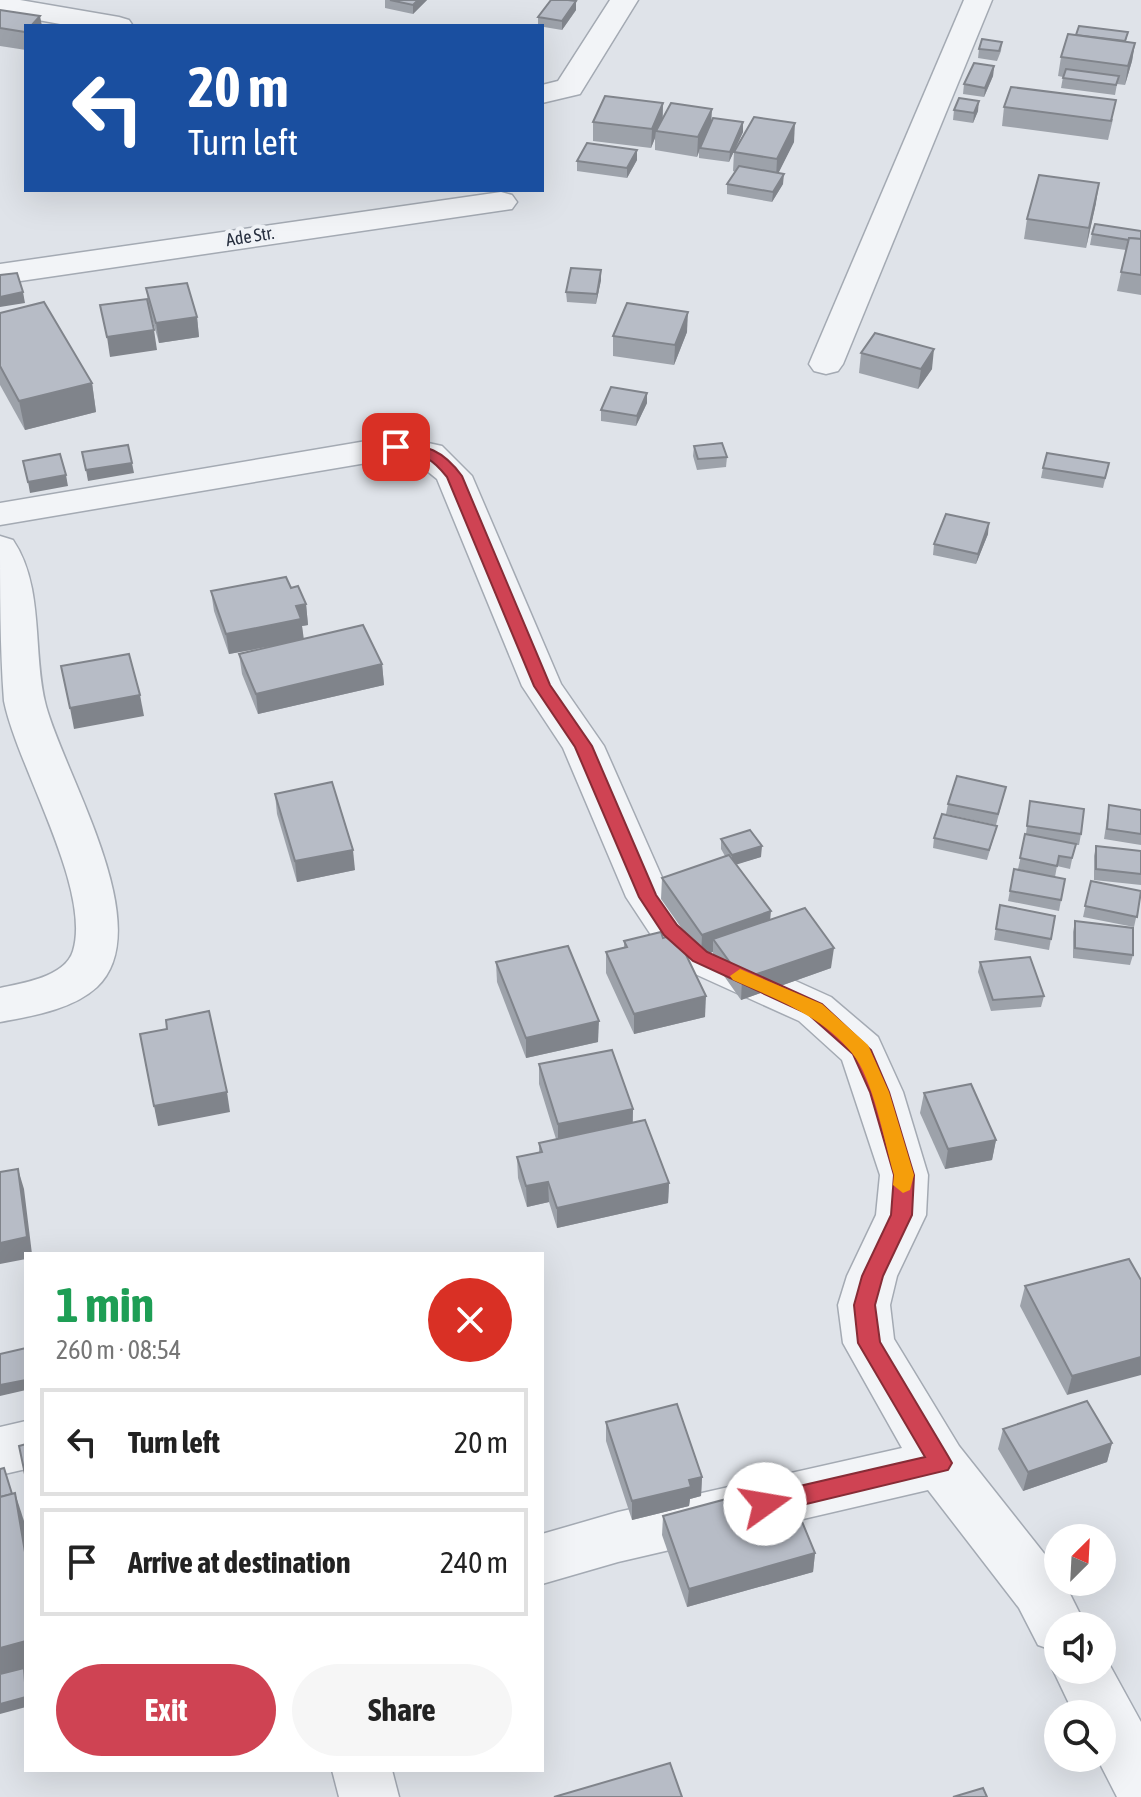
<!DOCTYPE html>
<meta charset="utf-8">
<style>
:root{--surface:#fff;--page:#f6f6f6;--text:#222;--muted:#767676;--line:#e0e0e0;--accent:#cf4353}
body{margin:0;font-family:"Asap Condensed",sans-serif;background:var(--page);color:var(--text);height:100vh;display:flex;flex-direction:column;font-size:30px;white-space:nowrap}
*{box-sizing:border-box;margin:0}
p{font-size:26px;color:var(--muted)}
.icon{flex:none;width:44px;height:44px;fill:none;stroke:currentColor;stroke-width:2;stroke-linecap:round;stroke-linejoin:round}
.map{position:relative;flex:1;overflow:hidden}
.sheet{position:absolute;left:24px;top:1252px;width:520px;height:520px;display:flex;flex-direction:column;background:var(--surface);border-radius:0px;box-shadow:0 8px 32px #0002}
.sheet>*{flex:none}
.guide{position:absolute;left:24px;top:24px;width:520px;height:168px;border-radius:0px;box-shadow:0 8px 32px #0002;background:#1a4fa0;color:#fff;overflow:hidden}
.needle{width:52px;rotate:24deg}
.fabs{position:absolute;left:1044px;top:1524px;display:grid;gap:16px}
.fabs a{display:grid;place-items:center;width:72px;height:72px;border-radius:50%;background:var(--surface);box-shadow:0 8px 32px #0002;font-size:40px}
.pin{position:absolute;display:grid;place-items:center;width:68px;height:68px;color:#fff;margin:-34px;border-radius:16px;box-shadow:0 4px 12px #0006}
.me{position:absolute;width:88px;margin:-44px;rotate:77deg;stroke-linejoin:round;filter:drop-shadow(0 0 6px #0008)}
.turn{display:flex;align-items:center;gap:28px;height:168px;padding:0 32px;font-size:36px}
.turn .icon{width:104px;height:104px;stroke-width:2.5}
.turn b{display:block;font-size:56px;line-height:68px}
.round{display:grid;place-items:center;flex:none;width:84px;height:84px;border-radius:42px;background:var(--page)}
.headline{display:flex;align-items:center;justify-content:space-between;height:136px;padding:0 32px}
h1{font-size:48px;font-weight:700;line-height:60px;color:#1e9e55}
.cta{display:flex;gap:16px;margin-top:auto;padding:16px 32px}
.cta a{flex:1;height:92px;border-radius:48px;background:var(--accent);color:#fff;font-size:32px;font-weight:700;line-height:92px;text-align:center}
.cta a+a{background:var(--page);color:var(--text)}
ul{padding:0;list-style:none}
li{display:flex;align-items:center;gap:24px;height:108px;margin:0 16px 12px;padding:0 16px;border:4px solid var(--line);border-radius:0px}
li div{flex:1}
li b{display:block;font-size:30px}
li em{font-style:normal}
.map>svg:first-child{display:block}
</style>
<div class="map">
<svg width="1141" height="1797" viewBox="0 0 1141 1797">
<rect width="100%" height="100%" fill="#dfe3e9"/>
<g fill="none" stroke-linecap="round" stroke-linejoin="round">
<defs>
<g id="minor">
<polygon points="0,0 20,0 119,17 129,20 133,26 71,26 0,13"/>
<polygon points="610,0 638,0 580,94 542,103 542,85 558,81"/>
<polygon points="964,0 992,0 843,364 838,371 826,374 814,371 809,364"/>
<polygon points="501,192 512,195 517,202 512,209 0,284 0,264"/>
<polygon points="396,436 442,446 472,476 561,684 604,746 668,891 687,919 716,945 831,997 878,1037 903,1092 928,1175 926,1215 897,1276 890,1305 894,1339 959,1446 1058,1571 1058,1582 1064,1582 1086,1626 1058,1626 1058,1652 1038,1645 1019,1608 928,1490 618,1562 542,1584 542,1534 618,1512 902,1448 843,1343 838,1305 847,1276 876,1215 880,1175 842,1060 799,1021 684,969 655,941 626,897 563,748 522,686 437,479 416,462 396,458 0,525 0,503"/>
<path d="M0,536L13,540C45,587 32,654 46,706C65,776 159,928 97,987C72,1010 31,1016 0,1022V988C23,983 65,977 73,951C92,889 17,766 4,701C0,648 0,590 0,536Z"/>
<polygon points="26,1421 26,1469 0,1475 0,1427"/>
<polygon points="1102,1651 1141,1722 1141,1797 1117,1797 1097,1758 1102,1758 1102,1714 1074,1714 1053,1670 1058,1659 1058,1670 1102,1670"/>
<polygon points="332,1770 392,1770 399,1797 339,1797"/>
</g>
</defs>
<use href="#minor" stroke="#a4aab3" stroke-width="3"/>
<use href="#minor" fill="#f2f4f7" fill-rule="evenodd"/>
</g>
<g fill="#9da2aa">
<polygon points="385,0 427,0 413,14 385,8"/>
<polygon points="576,1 576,10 562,30 538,26 538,17"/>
<polygon points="0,10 26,26 26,50 0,46"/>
<polygon points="1128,32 1126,41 1135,43 1132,61 1125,85 1117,84 1115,95 1061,88 1063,77 1058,76 1061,57 1076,35"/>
<polygon points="1002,42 1001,51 997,61 978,58 979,49"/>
<polygon points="994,66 993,76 984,97 963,94 964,84"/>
<polygon points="663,103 663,119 712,122 743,132 729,162 699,158 699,152 697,157 655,150 655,138 651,148 593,141 593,122"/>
<polygon points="1004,107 1113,119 1108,140 1002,126"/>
<polygon points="954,110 978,111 973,123 953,120"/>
<polygon points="794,142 778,173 783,184 772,202 727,194 727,184 735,172 733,171 734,152"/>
<polygon points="637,160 627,178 577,171 577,161"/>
<polygon points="1096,203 1086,248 1024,239 1027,219"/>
<polygon points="1141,231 1141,295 1117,291 1126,250 1090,245 1092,234"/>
<polygon points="601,270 601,280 596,304 567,302 566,292"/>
<polygon points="146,288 197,317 199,337 159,343 149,308"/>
<polygon points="0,313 92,383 96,412 25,430 0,385"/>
<polygon points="687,332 674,365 613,356 613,336"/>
<polygon points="861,353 932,369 918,389 859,373"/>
<polygon points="647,393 647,403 636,426 601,421 601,410"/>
<polygon points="694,446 727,457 726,467 697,470 693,456"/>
<polygon points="1109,463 1103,488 1041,478 1043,468"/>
<polygon points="988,534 976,564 933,555 934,544"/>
<polygon points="291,588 306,604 308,625 302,626 303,639 382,664 384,685 258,714 242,674 239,654 282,644 229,654 214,611 211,591"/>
<polygon points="1006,787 996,825 946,814 948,804"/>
<polygon points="275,794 355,870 297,882 277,814"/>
<polygon points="1030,801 1081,834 1079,845 1075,845 1070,869 1057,866 1055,877 1065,879 1059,911 1008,901 1014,869 1050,876 1018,869 1026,834"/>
<polygon points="1109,805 1141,810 1141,845 1104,839"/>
<polygon points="997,826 987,860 933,848 934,838"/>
<polygon points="721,839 761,857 736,864 770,919 831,968 741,1000 712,959 713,952 701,956 661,899 662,878 725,856 721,849"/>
<polygon points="1096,846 1141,851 1141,885 1094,880 1094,856"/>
<polygon points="1091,881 1141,895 1134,927 1083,917"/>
<polygon points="1000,905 1055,916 1049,950 994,940"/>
<polygon points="1075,921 1133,955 1130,965 1073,958 1073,932"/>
<polygon points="663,938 705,1017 634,1034 606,973 606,952 624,948 624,941"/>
<polygon points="496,962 598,1042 526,1058 497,982"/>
<polygon points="980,962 1044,996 1041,1007 991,1011 978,972"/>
<polygon points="539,1064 633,1109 633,1123 669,1183 668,1203 557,1228 549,1202 527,1207 518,1178 517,1157 539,1153 539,1143 556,1139 539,1084"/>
<polygon points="924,1093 996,1140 992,1160 945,1169 920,1113"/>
<polygon points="1141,1280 1067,1395 1020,1306 1025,1286"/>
<polygon points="606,1422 702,1477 701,1496 690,1499 689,1506 632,1520 606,1441"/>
<polygon points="1003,1429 1112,1443 1107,1462 1023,1491 998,1449"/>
<polygon points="663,1516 815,1553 813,1572 687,1607 662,1535"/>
</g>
<g fill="#80848b">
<polygon points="418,0 427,0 413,14 413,5"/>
<polygon points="576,1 576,10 562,30 562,21"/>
<polygon points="40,16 42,26 31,26"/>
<polygon points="1135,43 1132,61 1125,85 1128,66"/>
<polygon points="994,66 993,76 984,97 985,88"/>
<polygon points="979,101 978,111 973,123 974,113"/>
<polygon points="663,103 662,122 656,131 655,138 651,148 652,129"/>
<polygon points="712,109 711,128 700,148 697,157 698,137"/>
<polygon points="743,122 743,132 729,162 730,152"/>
<polygon points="795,123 794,142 776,178 777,159"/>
<polygon points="637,150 637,160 627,178 627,168"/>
<polygon points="784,174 783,184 772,202 773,192"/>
<polygon points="1099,183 1096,203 1086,248 1089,228"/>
<polygon points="601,270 601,280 596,304 597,294"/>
<polygon points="23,292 25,303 0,307 0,297"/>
<polygon points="688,312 687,332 674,365 675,345"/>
<polygon points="197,317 199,337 159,343 156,323"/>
<polygon points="154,330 157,350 110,357 107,337"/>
<polygon points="934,349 932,369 918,389 921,369"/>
<polygon points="92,383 96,412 25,430 19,401"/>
<polygon points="647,393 647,403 636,426 637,416"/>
<polygon points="132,463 134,473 88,481 86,470"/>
<polygon points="66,475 68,486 30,493 28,482"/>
<polygon points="989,523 988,534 976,564 978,554"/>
<polygon points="306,604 308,625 302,626 304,640 229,654 226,634 296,606"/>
<polygon points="382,664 384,685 258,714 256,694"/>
<polygon points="140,695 144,716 74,729 70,708"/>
<polygon points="762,846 761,857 732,866 732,855"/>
<polygon points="353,850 355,870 297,882 295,861"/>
<polygon points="771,911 769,932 713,939 713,952 701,956 702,935"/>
<polygon points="834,948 831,968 741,1000 742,979"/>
<polygon points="706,996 705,1017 634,1034 634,1014"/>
<polygon points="599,1021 598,1042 526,1058 526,1038"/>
<polygon points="227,1092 230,1112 158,1126 154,1106"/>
<polygon points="633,1109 632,1130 558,1144 558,1124"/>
<polygon points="996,1140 992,1160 945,1169 948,1149"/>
<polygon points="18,1169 24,1189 32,1254 26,1254 26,1259 0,1264 0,1243"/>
<polygon points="548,1182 549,1202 527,1207 526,1186"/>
<polygon points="669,1183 668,1203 557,1228 557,1208"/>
<polygon points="1141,1357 1141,1375 1067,1395 1072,1376"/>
<polygon points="26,1380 26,1390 0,1396 0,1385"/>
<polygon points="1112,1443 1107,1462 1023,1491 1028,1472"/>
<polygon points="702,1477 701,1496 690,1499 689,1506 632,1520 632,1501 689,1480"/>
<polygon points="15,1493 24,1521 26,1532 26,1558"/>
<polygon points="815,1553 813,1572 687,1607 689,1589"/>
<polygon points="26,1641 26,1670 24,1670 26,1675 26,1685 0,1677 0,1648"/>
<polygon points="26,1697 26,1707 0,1714 0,1704"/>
</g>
<g fill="#b7bcc6" stroke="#80848b" stroke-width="2">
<polygon points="390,0 418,0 413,5"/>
<polygon points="551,0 568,0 576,1 562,21 538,17"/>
<polygon points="0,10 40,16 31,26 26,26 25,32 0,28"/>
<polygon points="1079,26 1128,32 1125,41 1076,35"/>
<polygon points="1068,34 1135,43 1128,66 1061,57"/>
<polygon points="982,39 1002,42 999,51 979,49"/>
<polygon points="974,63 994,66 985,88 964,84"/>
<polygon points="1066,69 1119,76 1116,85 1063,78"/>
<polygon points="1011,87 1116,100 1111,121 1004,107"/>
<polygon points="605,96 663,103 652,129 593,122"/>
<polygon points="959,98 979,101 974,113 954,110"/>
<polygon points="671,103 712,109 698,137 656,131"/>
<polygon points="754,117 795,123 777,159 734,152"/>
<polygon points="713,118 743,122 730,152 700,148"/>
<polygon points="587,143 637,150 627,168 577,161"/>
<polygon points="739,166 784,174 773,192 727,184"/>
<polygon points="1039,175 1099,183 1089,228 1027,219"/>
<polygon points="1095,224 1141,231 1141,239 1129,238 1129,240 1092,234"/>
<polygon points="1129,238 1141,239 1141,275 1121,272"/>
<polygon points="571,268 601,270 597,294 566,292"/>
<polygon points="17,273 23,292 0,297 0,275"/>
<polygon points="187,283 197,317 156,323 146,288"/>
<polygon points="147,299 154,330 107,337 100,305"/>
<polygon points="44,302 92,383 19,401 0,366 0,313"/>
<polygon points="627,303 688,312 675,345 613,336"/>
<polygon points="875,333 934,349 921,369 861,353"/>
<polygon points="611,387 647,393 637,416 601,410"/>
<polygon points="722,443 727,457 698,459 694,446"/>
<polygon points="128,445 132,463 86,470 82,452"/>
<polygon points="1047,453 1109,463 1105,478 1043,468"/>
<polygon points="60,454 66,475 28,482 23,461"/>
<polygon points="946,514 989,523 978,554 934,544"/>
<polygon points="286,577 291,588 298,586 306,604 296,606 301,619 226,634 211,591"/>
<polygon points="363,625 382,664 256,694 239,654"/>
<polygon points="129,654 140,695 70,708 61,666"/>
<polygon points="957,776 1006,787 998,814 948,804"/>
<polygon points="332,782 353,850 295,861 275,794"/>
<polygon points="1030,801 1084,809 1081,834 1027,826"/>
<polygon points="1109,805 1141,810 1141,834 1107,829"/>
<polygon points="942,814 997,826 989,850 934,838"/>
<polygon points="750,830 762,846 732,855 721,839"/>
<polygon points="1025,834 1076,844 1072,858 1059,856 1057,866 1020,858"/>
<polygon points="1096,846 1141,851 1141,874 1096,869"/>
<polygon points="729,855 771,911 702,935 662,878"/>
<polygon points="1014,869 1065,879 1061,900 1010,891"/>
<polygon points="1091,881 1141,891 1137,917 1085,906"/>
<polygon points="1000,905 1055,916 1051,939 996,929"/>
<polygon points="805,908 834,948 742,979 713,939"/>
<polygon points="1075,921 1133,928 1133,955 1075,948"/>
<polygon points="661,932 663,938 676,934 706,996 634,1014 606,952 627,947 624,941"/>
<polygon points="568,946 599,1021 526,1038 496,962"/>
<polygon points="1030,957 1044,996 993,1000 980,962"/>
<polygon points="209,1011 227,1092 154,1106 140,1034 167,1029 166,1020"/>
<polygon points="612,1050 633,1109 558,1124 539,1064"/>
<polygon points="971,1084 996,1140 948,1149 924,1093"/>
<polygon points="645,1120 669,1183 557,1208 548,1182 526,1186 517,1157 542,1152 539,1143"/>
<polygon points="18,1169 27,1237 0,1243 0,1172"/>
<polygon points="1129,1259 1141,1280 1141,1357 1072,1376 1025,1286"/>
<polygon points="26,1348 26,1380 0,1385 0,1354"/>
<polygon points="1087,1401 1112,1443 1028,1472 1003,1429"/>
<polygon points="677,1404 702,1477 689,1480 691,1487 632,1501 606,1422"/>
<polygon points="26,1444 26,1479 19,1446"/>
<polygon points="4,1468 12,1494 0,1497 0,1469"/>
<polygon points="786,1483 815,1553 689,1589 663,1516"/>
<polygon points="15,1493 26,1558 26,1641 0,1648 0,1497"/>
<polygon points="24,1668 26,1697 0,1704 0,1674"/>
<polygon points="670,1763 682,1797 554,1797"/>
<polygon points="983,1788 987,1797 953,1797"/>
</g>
<path fill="#cf4353" stroke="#872c36" stroke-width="2" d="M396,443C427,445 443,450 462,476L550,685L592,746L656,895L677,925L707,952L822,1004L871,1050L889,1092L914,1175L912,1215L883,1276L875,1305L880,1342L948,1456L952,1463L948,1470L765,1514L757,1511L753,1504L757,1497L765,1494L925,1457L858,1343L854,1305L862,1276L891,1215L894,1175L870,1092L853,1054L808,1014L693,961L664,935L639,897L575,747L534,686L447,477C426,451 421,457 391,451V444Z"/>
<path fill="#f59e0b" d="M740,969L822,1004L868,1045L889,1092L914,1175L910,1190L903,1193L893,1185L894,1175C884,1141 874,1080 852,1053C822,1016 776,999 733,980L730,976Z"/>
<g text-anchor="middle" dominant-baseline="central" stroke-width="8" stroke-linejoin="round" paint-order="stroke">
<g font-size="18" fill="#283040" stroke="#eff2f6">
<text transform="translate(250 236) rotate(-9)">Ade Str.</text>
</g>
</g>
</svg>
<div class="fabs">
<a><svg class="needle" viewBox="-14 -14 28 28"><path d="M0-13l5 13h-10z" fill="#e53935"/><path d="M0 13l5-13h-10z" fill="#767676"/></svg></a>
<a><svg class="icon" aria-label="sound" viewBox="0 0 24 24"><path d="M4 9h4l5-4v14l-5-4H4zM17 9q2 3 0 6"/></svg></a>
<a><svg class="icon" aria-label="search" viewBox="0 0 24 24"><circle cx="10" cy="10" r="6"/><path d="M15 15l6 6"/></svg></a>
</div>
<div class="pin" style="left:396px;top:447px;background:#d93025"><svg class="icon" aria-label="arrive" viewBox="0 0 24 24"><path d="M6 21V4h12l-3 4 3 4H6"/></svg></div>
<svg class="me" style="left:765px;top:1504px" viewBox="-20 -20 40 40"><circle r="19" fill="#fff"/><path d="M0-13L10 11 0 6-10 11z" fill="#cf4353"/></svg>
<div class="guide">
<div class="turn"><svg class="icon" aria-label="left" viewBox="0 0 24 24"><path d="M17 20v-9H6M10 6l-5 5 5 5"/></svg><div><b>20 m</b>Turn left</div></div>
</div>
<section class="sheet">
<div class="headline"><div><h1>1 min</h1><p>260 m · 08:54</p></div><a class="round" style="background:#d93025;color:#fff"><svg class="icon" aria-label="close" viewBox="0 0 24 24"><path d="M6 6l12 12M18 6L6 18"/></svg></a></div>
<ul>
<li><svg class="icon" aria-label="left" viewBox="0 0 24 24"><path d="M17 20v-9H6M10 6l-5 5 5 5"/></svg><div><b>Turn left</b></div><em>20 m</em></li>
<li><svg class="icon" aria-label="arrive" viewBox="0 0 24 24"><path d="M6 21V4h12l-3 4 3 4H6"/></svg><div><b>Arrive at destination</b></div><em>240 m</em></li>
</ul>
<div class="cta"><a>Exit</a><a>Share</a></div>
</section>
</div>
